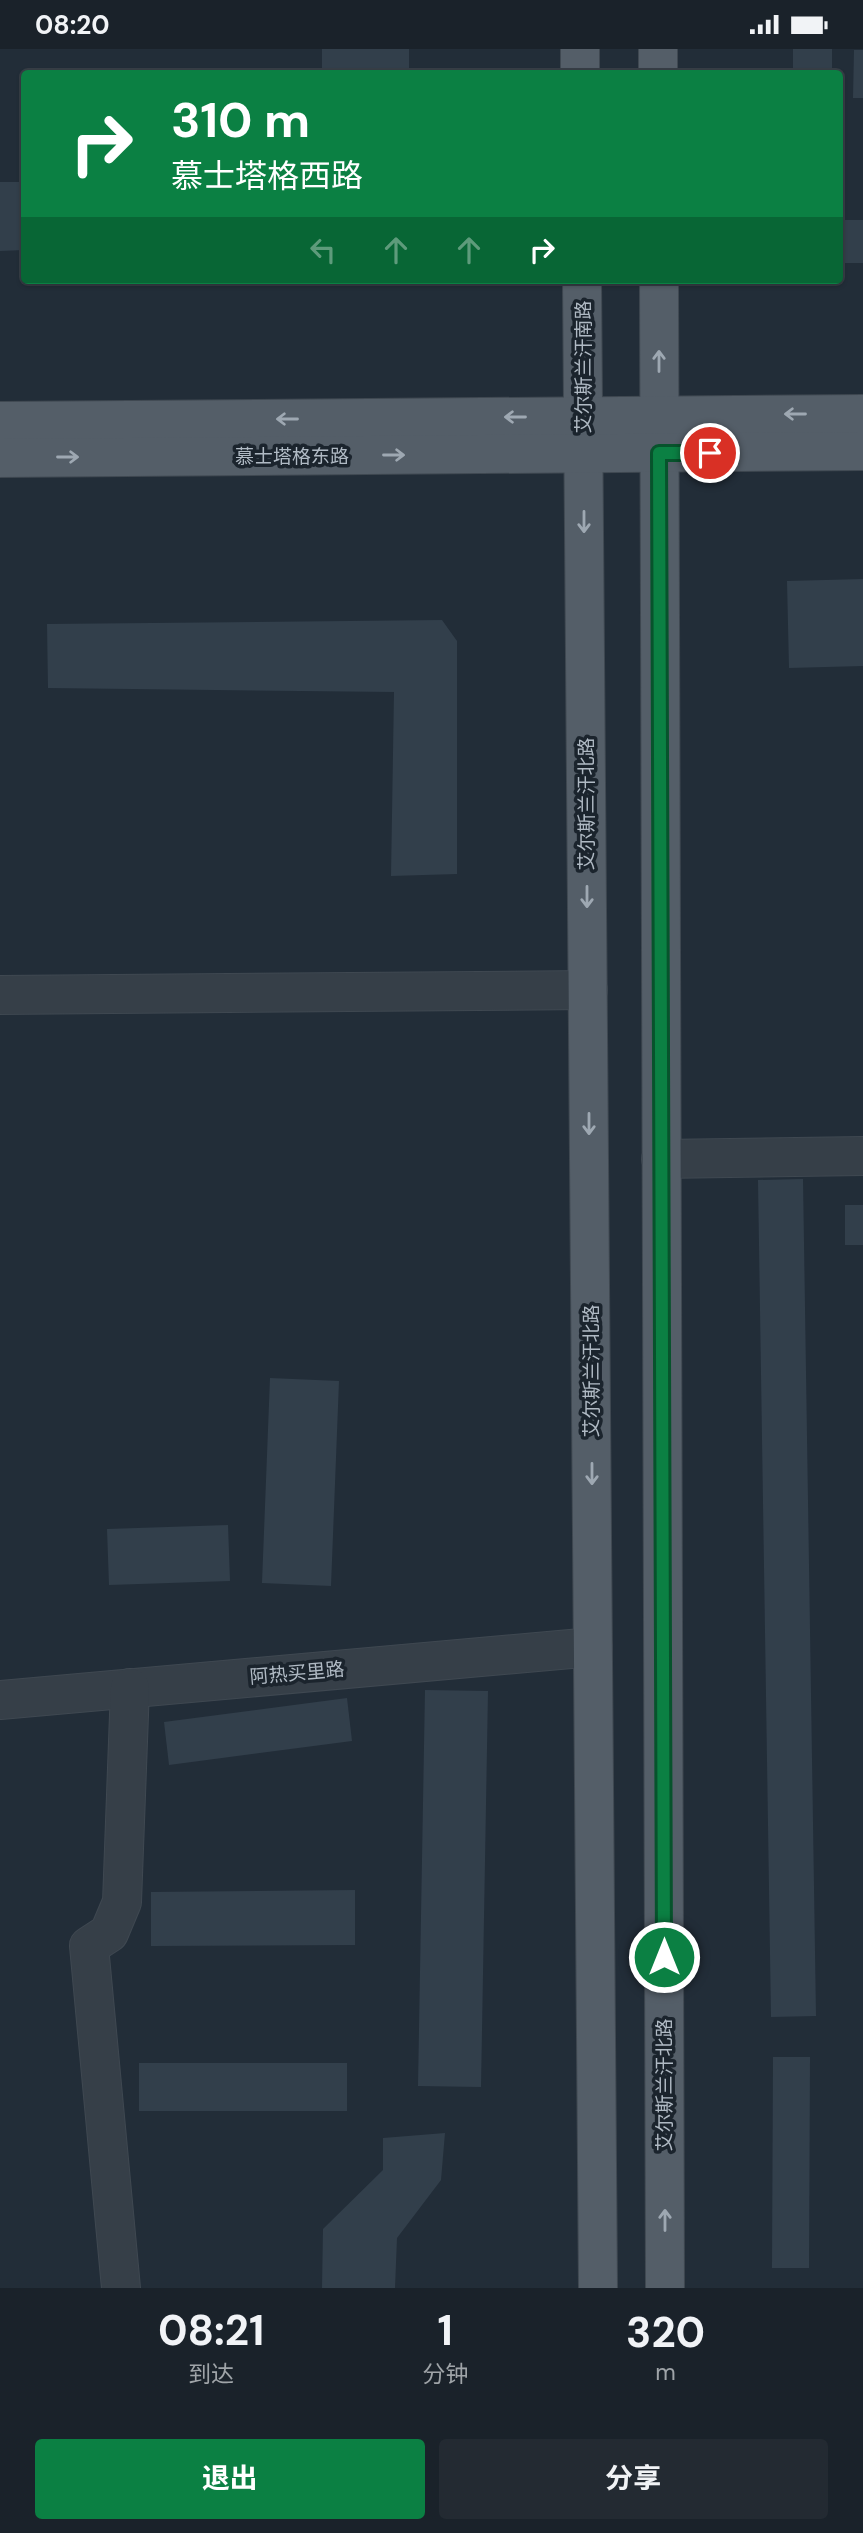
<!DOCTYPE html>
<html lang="zh">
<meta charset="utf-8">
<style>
:root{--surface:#1a222a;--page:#232a32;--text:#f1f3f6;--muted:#9fa4a8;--line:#383f47;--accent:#0b8043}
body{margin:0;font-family:"DM Sans","Noto Sans SC",sans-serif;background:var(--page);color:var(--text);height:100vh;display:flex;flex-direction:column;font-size:26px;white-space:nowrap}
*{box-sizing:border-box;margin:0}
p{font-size:23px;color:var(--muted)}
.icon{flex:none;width:38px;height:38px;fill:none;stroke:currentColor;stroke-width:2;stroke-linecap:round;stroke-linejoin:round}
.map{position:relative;height:2239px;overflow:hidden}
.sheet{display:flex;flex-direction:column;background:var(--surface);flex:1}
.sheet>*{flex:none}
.top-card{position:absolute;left:21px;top:21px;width:822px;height:214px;border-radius:7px;box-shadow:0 2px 5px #0004,0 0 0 2px var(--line);background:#0b8043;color:#fff;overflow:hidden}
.pin{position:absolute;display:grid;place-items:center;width:60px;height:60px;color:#fff;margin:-30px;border:4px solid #fff;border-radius:50%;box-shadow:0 2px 7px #0007}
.me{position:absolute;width:77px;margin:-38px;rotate:0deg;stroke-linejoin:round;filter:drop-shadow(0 0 5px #0008)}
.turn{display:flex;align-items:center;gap:24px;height:147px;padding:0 35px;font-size:32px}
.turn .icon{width:91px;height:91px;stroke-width:2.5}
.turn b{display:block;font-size:49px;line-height:60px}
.lanes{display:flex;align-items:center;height:66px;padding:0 35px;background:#0003;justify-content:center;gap:35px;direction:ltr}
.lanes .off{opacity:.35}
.eta{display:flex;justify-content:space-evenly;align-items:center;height:119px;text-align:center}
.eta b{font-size:42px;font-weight:700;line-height:49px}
.cta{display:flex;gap:14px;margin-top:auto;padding:14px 35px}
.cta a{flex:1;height:80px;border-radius:7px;background:var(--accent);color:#fff;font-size:28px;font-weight:700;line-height:80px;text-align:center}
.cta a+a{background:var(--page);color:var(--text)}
.status{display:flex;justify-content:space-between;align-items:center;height:49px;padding:0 35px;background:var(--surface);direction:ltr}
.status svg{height:19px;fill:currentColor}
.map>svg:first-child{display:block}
</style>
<div class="status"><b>08:20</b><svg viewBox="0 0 49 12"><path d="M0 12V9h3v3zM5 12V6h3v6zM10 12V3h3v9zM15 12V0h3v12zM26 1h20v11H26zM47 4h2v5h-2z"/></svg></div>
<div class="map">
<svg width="863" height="2239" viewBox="0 0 863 2239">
<rect width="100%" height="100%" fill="#222d38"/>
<g fill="#323f4b">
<rect x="322" y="0" width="87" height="24"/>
<rect x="793" y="0" width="39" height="24"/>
<polygon points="854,1 863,1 863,49 853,49"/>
<polygon points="0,133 24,133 24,201 0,202"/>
<rect x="840" y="171" width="23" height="43"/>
<polygon points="863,530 863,617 789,619 787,532"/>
<polygon points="442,571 457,592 457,825 391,827 394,643 48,639 47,575"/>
<polygon points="803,1130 816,1967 771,1968 758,1131"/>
<rect x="845" y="1156" width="18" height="40"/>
<polygon points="270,1329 339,1332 331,1537 262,1534"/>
<polygon points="228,1476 230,1532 109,1536 107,1480"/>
<polygon points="425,1641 488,1642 481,2038 418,2037"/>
<polygon points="347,1649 352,1692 169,1716 164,1673"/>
<polygon points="355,1841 355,1896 151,1897 151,1843"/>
<polygon points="773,2008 810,2008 809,2219 772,2219"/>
<rect x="139" y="2014" width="208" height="48"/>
<polygon points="445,2084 441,2131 397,2189 395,2239 322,2239 323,2180 383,2121 383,2089"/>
</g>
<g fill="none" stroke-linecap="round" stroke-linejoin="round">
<defs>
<g id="minor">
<polyline points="0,946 588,941"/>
<polyline points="661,1110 863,1107"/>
<polyline points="0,1651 593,1598"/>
<polyline points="121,2239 89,1897 109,1884 122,1853 130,1639"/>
</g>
<g id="major">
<polyline points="580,0 580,24"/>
<polyline points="658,0 658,24"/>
<polyline points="582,231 598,2239"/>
<polyline points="659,231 665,2239"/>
<polyline points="0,372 863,365"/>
<polyline points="0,409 863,402"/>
</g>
</defs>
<use href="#minor" stroke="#3f4851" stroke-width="40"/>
<use href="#major" stroke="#3f4851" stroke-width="40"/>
<use href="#minor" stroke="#363f48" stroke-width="38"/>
<use href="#major" stroke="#545e68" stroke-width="38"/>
</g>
<defs><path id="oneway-shaft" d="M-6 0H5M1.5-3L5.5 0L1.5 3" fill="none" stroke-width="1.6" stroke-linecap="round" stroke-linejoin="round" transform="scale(1.75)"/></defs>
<g stroke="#9ea8b2">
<use href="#oneway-shaft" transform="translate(659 312) rotate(-90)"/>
<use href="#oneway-shaft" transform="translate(795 365) rotate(180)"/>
<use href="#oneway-shaft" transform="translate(515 368) rotate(180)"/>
<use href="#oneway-shaft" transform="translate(287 370) rotate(180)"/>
<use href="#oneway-shaft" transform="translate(394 406)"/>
<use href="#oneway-shaft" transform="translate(68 408)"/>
<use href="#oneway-shaft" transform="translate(584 473) rotate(90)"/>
<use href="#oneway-shaft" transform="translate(587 848) rotate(90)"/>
<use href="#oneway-shaft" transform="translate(589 1075) rotate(90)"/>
<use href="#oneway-shaft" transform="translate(592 1425) rotate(90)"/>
<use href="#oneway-shaft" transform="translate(665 2171) rotate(-90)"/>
</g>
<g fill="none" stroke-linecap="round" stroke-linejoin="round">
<defs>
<polyline id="route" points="664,1908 659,404 710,404"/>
</defs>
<use href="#route" stroke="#07532c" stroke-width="18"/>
<use href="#route" stroke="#0b8043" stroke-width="12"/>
</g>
<g text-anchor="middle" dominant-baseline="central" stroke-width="7" stroke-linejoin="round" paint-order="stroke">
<g font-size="19" fill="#b0bac4" stroke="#1b242d">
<text transform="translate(583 318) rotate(-90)">艾尔斯兰汗南路</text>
<text x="292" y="407">慕士塔格东路</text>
<text transform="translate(586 755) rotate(-90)">艾尔斯兰汗北路</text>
<text transform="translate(591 1322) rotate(-90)">艾尔斯兰汗北路</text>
<text transform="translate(297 1624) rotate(-5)">阿热买里路</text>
<text transform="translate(664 2036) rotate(-90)">艾尔斯兰汗北路</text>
</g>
</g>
</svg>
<div class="pin" style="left:710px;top:404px;background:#d93025"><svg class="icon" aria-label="arrive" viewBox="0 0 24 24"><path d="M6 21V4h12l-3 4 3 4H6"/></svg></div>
<svg class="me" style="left:664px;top:1908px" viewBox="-20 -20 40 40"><circle r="17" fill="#0b8043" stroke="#fff" stroke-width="3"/><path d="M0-11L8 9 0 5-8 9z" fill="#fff"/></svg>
<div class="top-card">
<div class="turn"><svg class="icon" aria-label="right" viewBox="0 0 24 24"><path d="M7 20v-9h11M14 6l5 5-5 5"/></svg><div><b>310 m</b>慕士塔格西路</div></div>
<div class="lanes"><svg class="icon off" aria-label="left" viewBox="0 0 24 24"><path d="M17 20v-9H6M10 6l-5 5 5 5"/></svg><svg class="icon off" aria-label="ahead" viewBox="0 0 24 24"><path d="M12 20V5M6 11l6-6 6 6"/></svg><svg class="icon off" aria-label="ahead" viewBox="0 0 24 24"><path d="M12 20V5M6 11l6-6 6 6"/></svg><svg class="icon" aria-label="right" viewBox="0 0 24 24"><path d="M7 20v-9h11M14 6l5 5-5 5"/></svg></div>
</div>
</div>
<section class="sheet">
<div class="eta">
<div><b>08:21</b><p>到达</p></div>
<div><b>1</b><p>分钟</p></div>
<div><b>320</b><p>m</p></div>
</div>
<div class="cta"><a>退出</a><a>分享</a></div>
</section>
